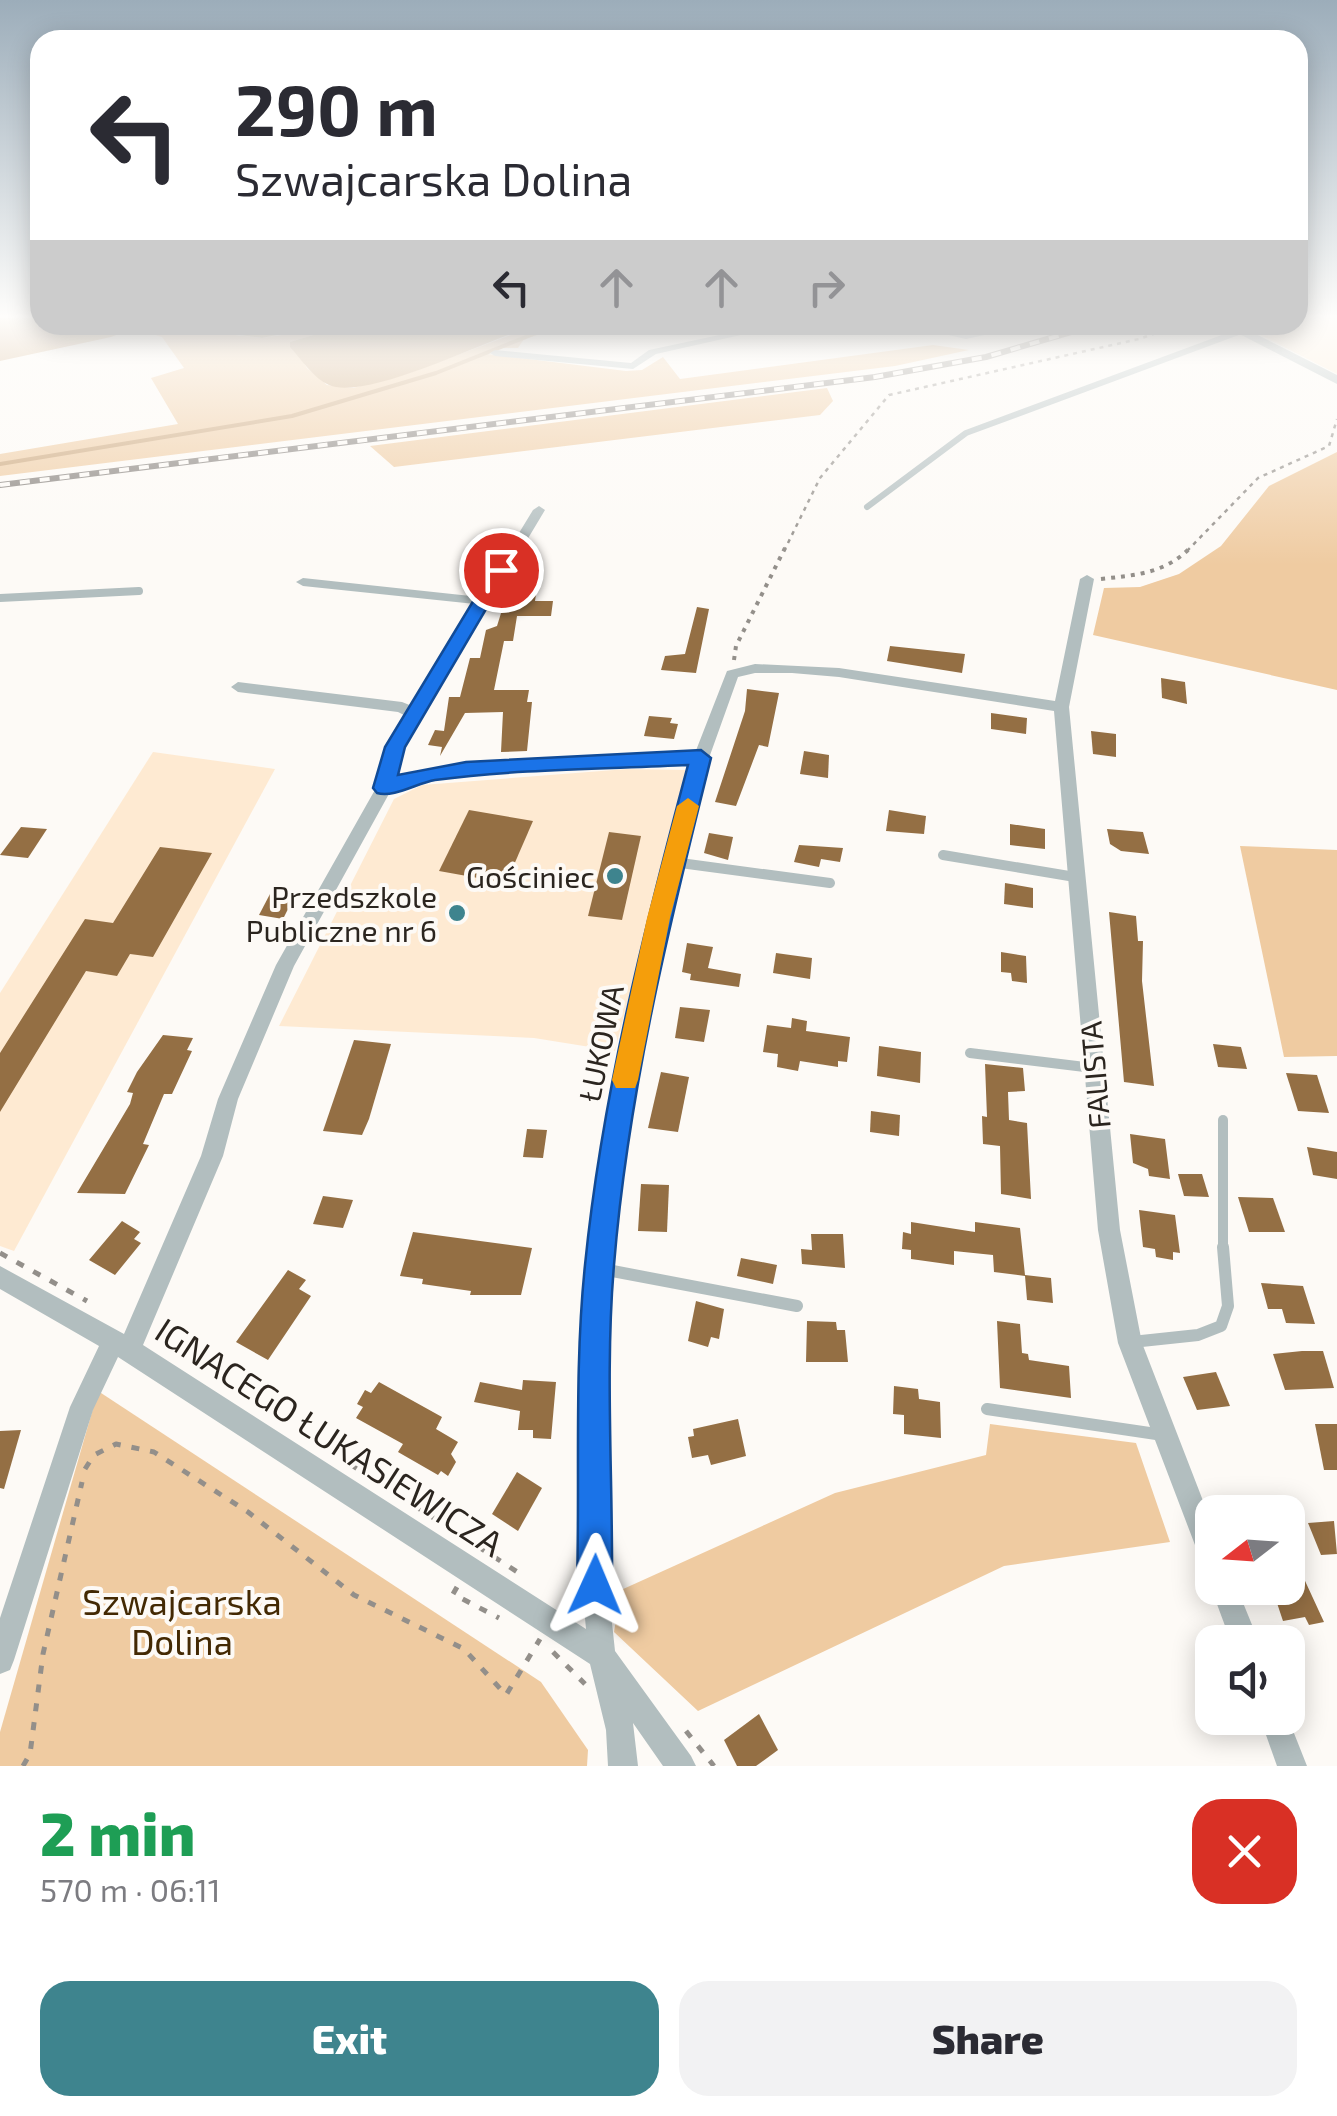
<!DOCTYPE html>
<meta charset="utf-8">
<style>
:root{--surface:#fff;--page:#f2f2f3;--text:#2b2b33;--muted:#7c7c81;--accent:#3e848e}
body{margin:0;font-family:"Exo 2",sans-serif;background:var(--page);color:var(--text);height:100vh;display:flex;flex-direction:column;font-size:38px;white-space:nowrap}
*{box-sizing:border-box;margin:0}
p{font-size:32px;color:var(--muted)}
.icon{flex:none;width:55px;height:55px;fill:none;stroke:currentColor;stroke-width:2;stroke-linecap:round;stroke-linejoin:round}
.map{position:relative;height:1766px;overflow:hidden}
.drawer{display:flex;flex-direction:column;background:var(--surface);flex:1}
.drawer>*{flex:none}
.banner{position:absolute;left:30px;top:30px;width:1278px;height:305px;border-radius:30px;box-shadow:0 5px 25px #0003;background:#fff;color:var(--text);overflow:hidden}
.needle{width:65px;rotate:253deg}
.buttons{position:absolute;left:1195px;top:1495px;display:grid;gap:20px}
.buttons a{display:grid;place-items:center;width:110px;height:110px;border-radius:20px;background:var(--surface);box-shadow:0 5px 25px #0003;font-size:50px}
.pin{position:absolute;display:grid;place-items:center;width:85px;height:85px;color:#fff;margin:-42px;border:5px solid #fff;border-radius:50%;box-shadow:0 2px 10px #0007}
.me{position:absolute;width:110px;margin:-55px;rotate:1deg;stroke-linejoin:round;filter:drop-shadow(0 0 8px #0008)}
.turn{display:flex;align-items:center;gap:35px;height:210px;padding:0 40px;font-size:45px}
.turn .icon{width:130px;height:130px;stroke-width:2.5}
.turn b{display:block;font-size:70px;line-height:85px}
.lanes{display:flex;align-items:center;height:95px;padding:0 40px;background:#0003;justify-content:center;gap:50px;direction:ltr}
.lanes .off{opacity:.35}
.round{display:grid;place-items:center;flex:none;width:105px;height:105px;border-radius:30px;background:var(--page)}
.summary{display:flex;align-items:center;justify-content:space-between;height:170px;padding:0 40px}
h1{font-size:60px;font-weight:800;line-height:75px;color:#1e9e55}
.button{display:flex;gap:20px;margin-top:auto;padding:20px 40px}
.button a{flex:1;height:115px;border-radius:30px;background:var(--accent);color:#fff;font-size:40px;font-weight:800;line-height:115px;text-align:center}
.button a+a{background:var(--page);color:var(--text)}
.map>svg:first-child{display:block}
</style>
<div class="map">
<svg width="1337" height="1766" viewBox="0 0 1337 1766">
<rect width="100%" height="100%" fill="#fdfaf6"/>
<g fill="#feead2">
<polygon points="1298,318 1337,318 1337,374 1241,325 1298,325"/>
<polygon points="153,752 275,769 14,1251 0,1246 0,993"/>
<polygon points="627,769 686,770 615,1051 534,1038 279,1026 394,799 422,785"/>
</g>
<g fill="#efcba1">
<polygon points="143,325 262,338 346,325 290,342 307,368 327,385 353,388 412,372 537,325 624,325 567,326 524,339 518,348 501,348 487,354 626,371 642,370 663,357 680,379 933,345 969,350 895,366 0,476 0,454 178,424 151,378 184,368 162,337 136,329"/>
<polygon points="827,388 833,401 820,415 394,467 370,446"/>
<polygon points="1337,452 1337,690 1093,635 1104,588 1140,587 1179,574 1221,546 1269,486"/>
<polygon points="1240,846 1337,850 1337,1056 1284,1057"/>
<polygon points="98,1391 541,1682 588,1750 587,1766 0,1766 0,1732"/>
<polygon points="990,1424 1136,1443 1170,1542 1004,1566 698,1711 614,1632 621,1590 835,1493 986,1455"/>
</g>
<g fill="#caa376">
<polygon points="0,318 40,318 40,325 143,325 111,337 0,361"/>
<polygon points="166,325 328,325 262,338"/>
<path d="M346,325H537C494,336 366,402 329,385C313,378 302,360 290,347V342Z"/>
</g>
<g fill="none" stroke-linecap="round" stroke-linejoin="round">
<polyline stroke="#caa376" stroke-width="4" points="0,464 292,416 436,373 556,325"/>
</g>
<g fill="#946f44">
<polygon points="507,594 536,594 535,601 553,601 551,616 517,616 513,641 504,641 494,690 529,690 527,702 532,702 527,751 501,752 503,712 465,713 440,756 442,747 428,745 435,730 444,731 449,697 460,697 470,658 480,658 486,630 497,626"/>
<polygon points="697,607 709,609 696,673 661,670 665,656 685,654"/>
<polygon points="890,646 965,654 962,673 887,661"/>
<polygon points="1161,678 1185,682 1187,704 1162,698"/>
<polygon points="747,689 779,693 768,747 759,745 736,806 715,802 745,711"/>
<polygon points="991,713 1027,718 1026,734 991,729"/>
<polygon points="649,716 672,718 670,723 678,724 674,739 644,736"/>
<polygon points="1091,731 1116,734 1116,757 1093,754"/>
<polygon points="804,751 829,755 828,778 800,774"/>
<polygon points="469,810 533,821 506,883 439,871"/>
<polygon points="889,810 926,816 924,834 886,831"/>
<polygon points="1010,824 1045,829 1045,849 1010,845"/>
<polygon points="21,827 47,829 28,858 0,855"/>
<polygon points="1107,829 1143,832 1149,854 1121,851 1110,844"/>
<polygon points="609,832 641,836 622,920 588,916"/>
<polygon points="709,833 733,837 728,860 704,853"/>
<polygon points="799,845 843,848 840,862 821,859 819,867 794,862"/>
<polygon points="160,847 212,853 153,957 130,954 117,976 86,971 0,1112 0,1053 85,919 113,923"/>
<polygon points="1005,883 1033,888 1033,908 1004,904"/>
<polygon points="270,894 294,897 283,919 259,915"/>
<polygon points="1109,912 1136,916 1138,941 1143,941 1142,981 1154,1086 1124,1082"/>
<polygon points="687,943 713,947 708,968 741,974 739,987 690,980 691,974 682,972"/>
<polygon points="1001,952 1026,956 1027,983 1012,981 1011,973 1001,972"/>
<polygon points="776,953 812,958 810,979 773,973"/>
<polygon points="680,1007 710,1010 704,1042 675,1038"/>
<polygon points="792,1018 807,1021 806,1031 850,1037 847,1062 838,1061 838,1067 800,1061 798,1071 777,1067 778,1054 763,1052 767,1025 791,1028"/>
<polygon points="163,1035 193,1038 187,1050 192,1051 172,1094 164,1094 143,1144 149,1145 125,1194 77,1193 130,1104 133,1093 127,1092 137,1072"/>
<polygon points="354,1040 391,1044 369,1119 362,1135 323,1131"/>
<polygon points="1213,1044 1241,1047 1247,1069 1218,1067"/>
<polygon points="879,1046 921,1052 920,1083 877,1076"/>
<polygon points="985,1064 1023,1068 1025,1091 1008,1092 1009,1120 1027,1123 1031,1199 1001,1194 1000,1146 983,1144 982,1116 987,1117"/>
<polygon points="661,1072 689,1077 678,1132 648,1128"/>
<polygon points="1286,1073 1317,1075 1329,1113 1298,1111"/>
<polygon points="871,1111 900,1115 899,1136 870,1132"/>
<polygon points="527,1129 547,1130 543,1158 523,1157"/>
<polygon points="1130,1134 1165,1139 1170,1179 1149,1176 1148,1169 1133,1163"/>
<polygon points="1307,1147 1337,1152 1337,1179 1313,1175"/>
<polygon points="1178,1174 1202,1174 1209,1197 1184,1196"/>
<polygon points="641,1184 669,1185 667,1232 638,1231"/>
<polygon points="323,1196 353,1200 343,1228 313,1224"/>
<polygon points="1238,1197 1273,1198 1285,1232 1249,1232"/>
<polygon points="1139,1210 1175,1215 1180,1253 1173,1252 1173,1260 1156,1257 1155,1249 1143,1247"/>
<polygon points="122,1221 140,1232 134,1239 141,1243 115,1275 89,1260"/>
<polygon points="911,1222 975,1232 975,1222 1020,1228 1025,1275 1051,1278 1053,1303 1027,1300 1025,1276 994,1272 993,1255 954,1251 954,1265 911,1259 911,1250 902,1249 903,1232 911,1234"/>
<polygon points="413,1232 532,1248 521,1295 470,1295 471,1291 422,1284 423,1279 400,1276"/>
<polygon points="811,1234 843,1234 845,1268 802,1264 801,1249 812,1250"/>
<polygon points="741,1258 777,1265 773,1284 737,1276"/>
<polygon points="288,1270 306,1280 299,1289 311,1296 268,1360 236,1342"/>
<polygon points="1261,1283 1303,1286 1315,1324 1286,1323 1282,1309 1268,1309"/>
<polygon points="696,1301 724,1309 719,1339 711,1337 708,1347 688,1341"/>
<polygon points="807,1321 836,1322 837,1330 845,1330 848,1362 806,1362"/>
<polygon points="997,1321 1020,1324 1022,1353 1028,1354 1029,1360 1069,1366 1071,1398 1000,1388"/>
<polygon points="1302,1351 1323,1351 1334,1388 1285,1390 1273,1354"/>
<polygon points="1216,1372 1230,1406 1197,1410 1183,1377"/>
<polygon points="523,1380 556,1382 551,1439 533,1438 533,1430 518,1430 520,1411 474,1402 480,1382 522,1390"/>
<polygon points="379,1382 442,1417 436,1429 458,1442 451,1454 456,1462 448,1476 441,1471 438,1475 398,1452 403,1444 356,1418 363,1407 357,1404 365,1390 371,1393"/>
<polygon points="894,1386 918,1389 919,1399 940,1402 941,1438 904,1434 904,1415 893,1414"/>
<polygon points="738,1419 746,1456 711,1465 708,1455 692,1458 688,1437 694,1436 693,1429"/>
<polygon points="1315,1424 1337,1424 1337,1470 1324,1470"/>
<polygon points="21,1430 4,1489 0,1488 0,1431"/>
<polygon points="517,1472 542,1488 518,1531 492,1514"/>
<polygon points="1334,1521 1337,1554 1321,1555 1308,1523"/>
<polygon points="1288,1544 1324,1622 1309,1625 1305,1617 1283,1621 1272,1588 1288,1588"/>
<polygon points="759,1714 778,1750 756,1766 737,1766 724,1740"/>
</g>
<g fill="none" stroke-linecap="round" stroke-linejoin="round">
<g stroke="#938f8a" stroke-width="2.5" stroke-dasharray="4 5" stroke-linecap="butt">
<polyline points="784,551 820,478 889,395 1139,339 1180,325"/>
<polyline points="1187,551 1258,478 1329,446 1337,419"/>
</g>
<g stroke="#938f8a" stroke-width="4" stroke-dasharray="4 6" stroke-linecap="butt">
<path d="M1101,579C1135,575 1164,574 1190,548"/>
<polyline points="734,660 736,646 785,548"/>
</g>
<g stroke="#938f8a" stroke-width="5" stroke-dasharray="8 11" stroke-linecap="butt">
<polyline points="0,1253 87,1301"/>
<polyline points="350,1464 519,1573"/>
<polyline points="85,1469 94,1455 116,1444 154,1452 248,1512 354,1595 464,1649 506,1695 540,1639"/>
<polyline points="457,1587 453,1594 499,1618"/>
<polyline points="553,1652 585,1684"/>
<polyline points="686,1731 714,1766"/>
<polyline points="23,1766 30,1754 43,1654 82,1482"/>
</g>
<polyline stroke="#b2bebf" stroke-width="6" points="867,507 966,433 1241,331"/>
<polyline stroke="#b2bebf" stroke-width="8" points="0,598 139,591"/>
<g stroke="#b2bebf" stroke-width="10">
<polyline points="943,855 1075,877"/>
<polyline points="673,862 830,883"/>
<polyline points="970,1053 1093,1068"/>
<polyline points="1223,1120 1223,1249"/>
</g>
<g stroke="#b2bebf" stroke-width="12">
<polyline points="602,1269 797,1306"/>
<polyline points="1132,1342 1198,1335 1221,1326 1228,1306 1223,1247"/>
<polyline points="987,1409 1163,1435"/>
</g>
<g fill="#b2bebf" fill-rule="evenodd">
<polygon points="766,325 785,325 656,354 633,369 495,356 490,353 495,350 631,363 649,350"/>
<path d="M905,325C926,325 947,333 968,333C989,332 1009,325 1031,325L966,339Z"/>
<path d="M539,506L545,510L403,747L394,779C492,750 594,759 695,753L727,671L755,664L839,668L1055,701L1080,579L1087,575L1094,579L1069,707L1120,1230L1142,1343L1212,1524V1570L1203,1566L1118,1343L1098,1230L1054,711L839,677L792,673H755L738,677L709,758L668,918L627,1118L610,1268L608,1585L615,1651L691,1756L696,1766H663L633,1723L638,1766H608L606,1730L590,1664L118,1357L93,1410L14,1660L10,1670L0,1674V1618L70,1407L99,1346L0,1289V1266L124,1334L201,1156L218,1099L276,965L376,788L387,747L406,716L398,712L238,692L231,687L238,682L402,702L412,706L475,604L303,586L296,582L303,578L480,597L533,510ZM691,764L650,918L607,1118L588,1268L582,1585L586,1629L143,1345L223,1156L238,1099L294,966L390,792C489,762 590,770 691,764Z"/>
<polygon points="1212,1583 1212,1588 1237,1588 1259,1642 1231,1642 1211,1588"/>
<polygon points="1288,1716 1288,1718 1307,1766 1277,1766 1260,1718"/>
</g>
<polygon fill="#b2bebf" fill-rule="evenodd" points="1222,325 1238,325 1337,375 1337,384"/>
<defs>
<polyline id="rail" points="0,485 875,377 986,357 1095,325"/>
</defs>
<use href="#rail" stroke="#87827d" stroke-width="6"/>
<use href="#rail" stroke="#fdfaf6" stroke-width="4" stroke-dasharray="10" stroke-linecap="butt"/>
</g>
<linearGradient id="sky" x2="0" y2="1"><stop stop-color="#9cadba"/><stop offset="0.56" stop-color="#fefdfb"/><stop offset="1" stop-color="#fefdfb" stop-opacity="0"/></linearGradient>
<rect width="1337" height="565" fill="url(#sky)"/>
<path fill="#1a73e8" stroke="#114b97" stroke-width="2.5" d="M501,565L509,570L405,747L398,775L466,762L701,750L711,758C669,925 628,1093 614,1265C605,1370 613,1479 612,1585L607,1597L595,1602L582,1597L577,1585C580,1480 574,1369 585,1265C602,1095 644,930 688,765C604,769 519,769 435,780C417,783 394,798 377,793L373,788L385,747L492,570Z"/>
<polygon fill="#f59e0b" points="688,798 699,806 670,918 638,1080 635,1088 616,1088 612,1080 647,918 677,806"/>
<g fill="#3e848e" stroke="#fdfaf6" stroke-width="4">
<circle cx="615" cy="876" r="10"/>
<circle cx="457" cy="913" r="10"/>
</g>
<g text-anchor="middle" dominant-baseline="central" stroke-width="8" stroke-linejoin="round" paint-order="stroke">
<g font-size="30" fill="#2b251f" stroke="#fdfaf6" text-anchor="end">
<text x="595" y="876">Gościniec</text>
<text x="437" y="896">Przedszkole<tspan x="437" dy="34">Publiczne nr 6</tspan></text>
</g>
<g font-size="30" fill="#2b251f" stroke="#fdfaf6">
<text transform="translate(600 1043) rotate(-78)">ŁUKOWA</text>
<text transform="translate(1094 1075) rotate(-95)">FALISTA</text>
</g>
<g font-size="35" fill="#2b251f" stroke="#fdfaf6">
<text transform="translate(330 1436) rotate(33)">IGNACEGO ŁUKASIEWICZA</text>
</g>
<g font-size="35" fill="#432903" stroke="#fdfaf6">
<text x="182" y="1601">Szwajcarska<tspan x="182" dy="40">Dolina</tspan></text>
</g>
</g>
</svg>
<div class="buttons">
<a><svg class="needle" viewBox="-14 -14 28 28"><path d="M0-13l5 13h-10z" fill="#e53935"/><path d="M0 13l5-13h-10z" fill="#7c7c81"/></svg></a>
<a><svg class="icon" aria-label="sound" viewBox="0 0 24 24"><path d="M4 9h4l5-4v14l-5-4H4zM17 9q2 3 0 6"/></svg></a>
</div>
<div class="pin" style="left:501px;top:570px;background:#d93025"><svg class="icon" aria-label="arrive" viewBox="0 0 24 24"><path d="M6 21V4h12l-3 4 3 4H6"/></svg></div>
<svg class="me" style="left:595px;top:1585px" viewBox="-20 -20 40 40"><path d="M0-17L14 15 0 8-14 15z" fill="#1a73e8" stroke="#fff" stroke-width="4"/></svg>
<div class="banner">
<div class="turn"><svg class="icon" aria-label="left" viewBox="0 0 24 24"><path d="M17 20v-9H6M10 6l-5 5 5 5"/></svg><div><b>290 m</b>Szwajcarska Dolina</div></div>
<div class="lanes"><svg class="icon" aria-label="left" viewBox="0 0 24 24"><path d="M17 20v-9H6M10 6l-5 5 5 5"/></svg><svg class="icon off" aria-label="ahead" viewBox="0 0 24 24"><path d="M12 20V5M6 11l6-6 6 6"/></svg><svg class="icon off" aria-label="ahead" viewBox="0 0 24 24"><path d="M12 20V5M6 11l6-6 6 6"/></svg><svg class="icon off" aria-label="right" viewBox="0 0 24 24"><path d="M7 20v-9h11M14 6l5 5-5 5"/></svg></div>
</div>
</div>
<section class="drawer">
<div class="summary"><div><h1>2 min</h1><p>570 m · 06:11</p></div><a class="round" style="background:#d93025;color:#fff"><svg class="icon" aria-label="close" viewBox="0 0 24 24"><path d="M6 6l12 12M18 6L6 18"/></svg></a></div>
<div class="button"><a>Exit</a><a>Share</a></div>
</section>
